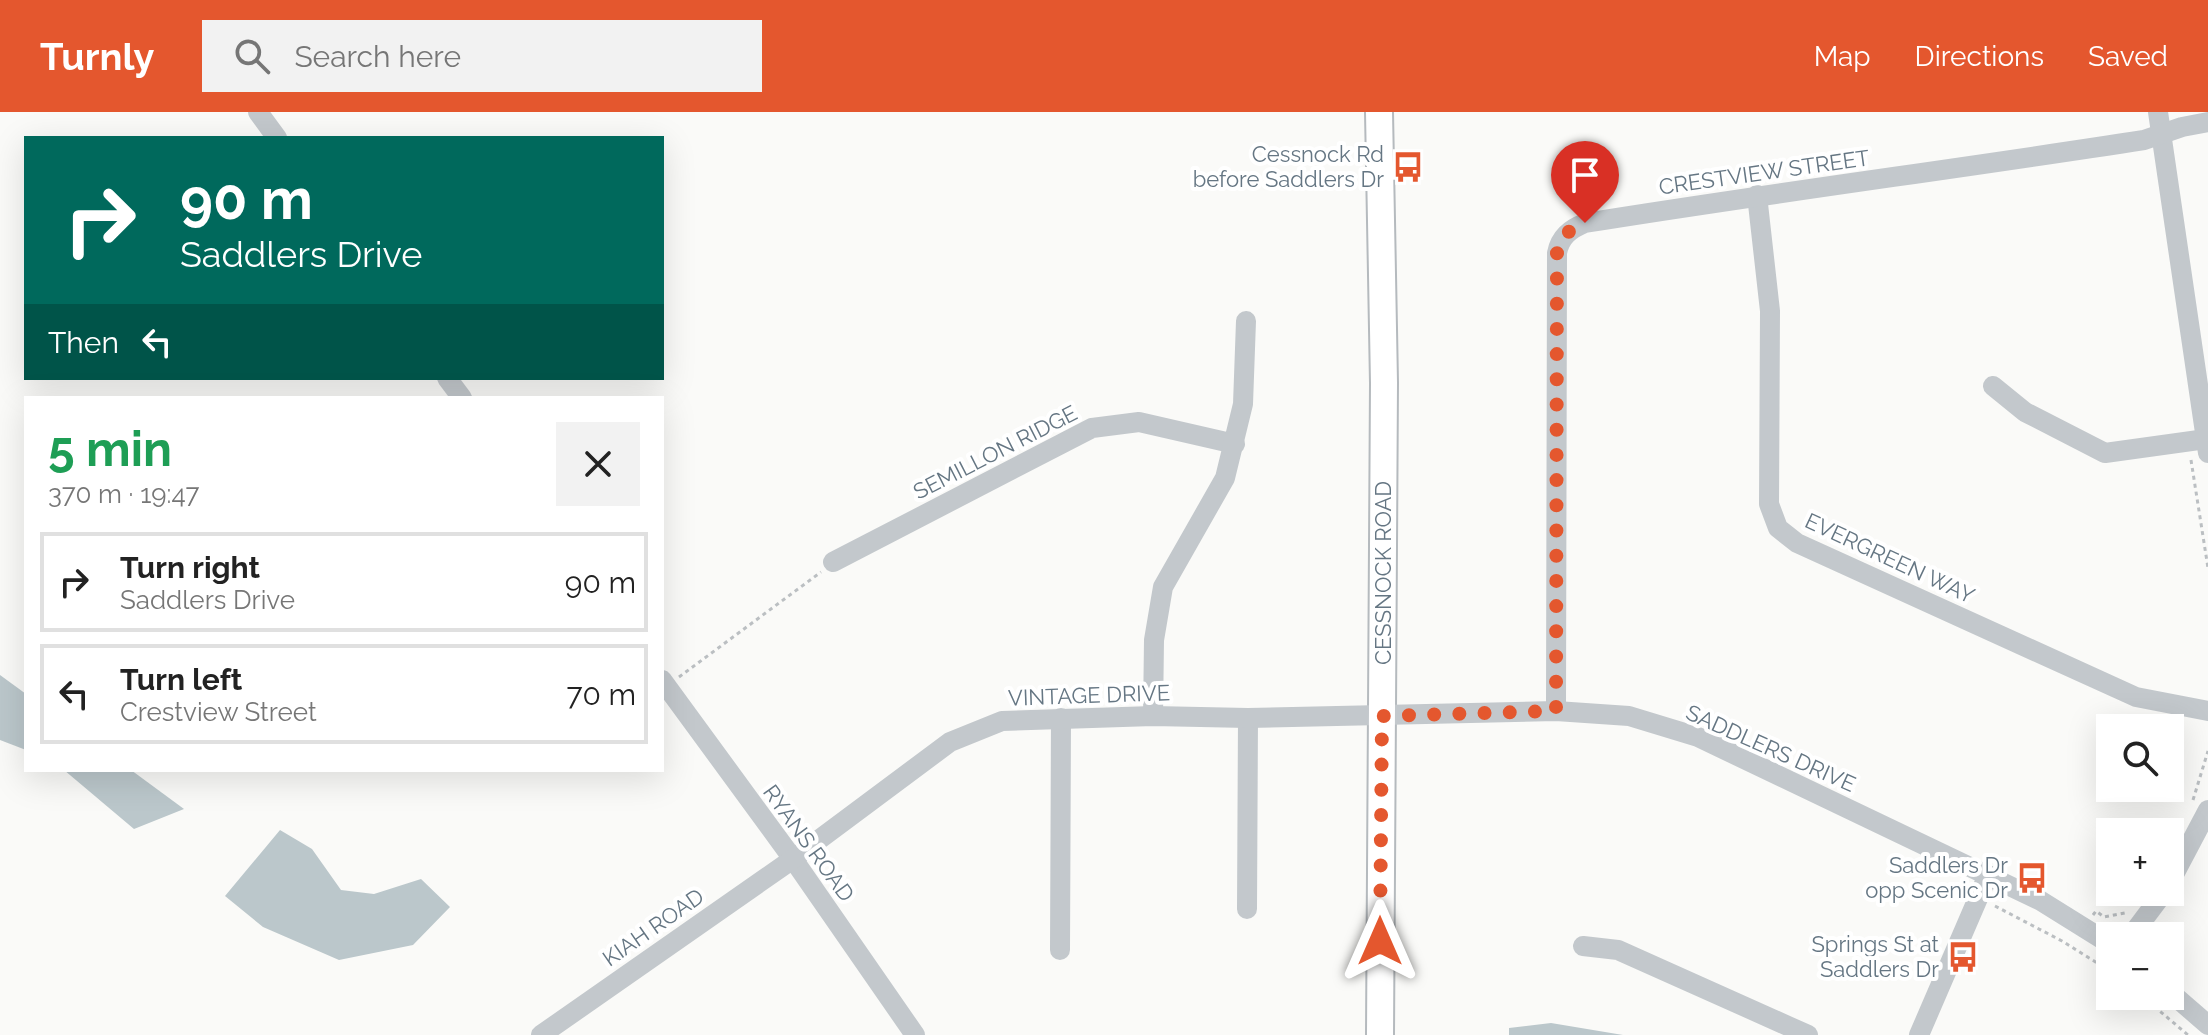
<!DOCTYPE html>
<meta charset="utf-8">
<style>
:root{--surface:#fff;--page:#f2f2f2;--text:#222;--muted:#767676;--line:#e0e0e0;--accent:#e4572e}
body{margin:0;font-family:Raleway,sans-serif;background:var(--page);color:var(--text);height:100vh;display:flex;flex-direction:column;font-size:30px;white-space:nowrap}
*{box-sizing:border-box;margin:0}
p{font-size:26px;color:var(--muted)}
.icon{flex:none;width:44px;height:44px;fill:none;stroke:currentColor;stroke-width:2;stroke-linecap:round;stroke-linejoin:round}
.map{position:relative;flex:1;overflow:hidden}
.sheet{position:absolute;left:24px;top:284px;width:640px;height:376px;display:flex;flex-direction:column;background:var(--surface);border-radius:0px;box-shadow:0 8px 32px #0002}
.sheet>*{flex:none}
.guide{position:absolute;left:24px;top:24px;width:640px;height:244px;border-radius:0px;box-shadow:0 8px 32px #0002;background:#00695c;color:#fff;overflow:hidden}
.fabs{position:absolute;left:2096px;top:602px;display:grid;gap:16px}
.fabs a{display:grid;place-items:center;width:88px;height:88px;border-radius:0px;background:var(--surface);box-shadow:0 8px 32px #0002;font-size:40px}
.pin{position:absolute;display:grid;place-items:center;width:68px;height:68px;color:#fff;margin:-82px -34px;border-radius:50% 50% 50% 0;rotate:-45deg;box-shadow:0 0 8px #0007}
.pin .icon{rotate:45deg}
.me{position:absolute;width:88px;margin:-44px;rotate:0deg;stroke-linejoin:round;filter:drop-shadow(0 0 6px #0008)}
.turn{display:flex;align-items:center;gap:28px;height:168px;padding:0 24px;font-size:36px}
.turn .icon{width:104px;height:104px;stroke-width:2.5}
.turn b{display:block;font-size:56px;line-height:68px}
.then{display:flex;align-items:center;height:76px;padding:0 24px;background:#0003;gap:16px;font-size:30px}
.round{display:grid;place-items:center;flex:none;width:84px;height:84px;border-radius:0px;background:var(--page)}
.summary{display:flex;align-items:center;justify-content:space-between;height:136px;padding:0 24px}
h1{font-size:48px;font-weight:700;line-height:60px;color:#1e9e55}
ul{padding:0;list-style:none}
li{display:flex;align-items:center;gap:24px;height:100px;margin:0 16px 12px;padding:0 8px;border:4px solid var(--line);border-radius:0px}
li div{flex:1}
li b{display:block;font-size:30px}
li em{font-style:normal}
header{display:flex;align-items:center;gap:48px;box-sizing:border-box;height:112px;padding:0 40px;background:var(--accent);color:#fff}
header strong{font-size:38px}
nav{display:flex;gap:44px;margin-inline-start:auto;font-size:28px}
.search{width:560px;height:72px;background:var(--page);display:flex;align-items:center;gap:20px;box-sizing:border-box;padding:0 28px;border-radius:0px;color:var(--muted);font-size:30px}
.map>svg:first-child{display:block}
</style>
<header>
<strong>Turnly</strong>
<div class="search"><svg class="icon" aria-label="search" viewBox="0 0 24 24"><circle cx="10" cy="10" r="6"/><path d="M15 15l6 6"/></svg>Search here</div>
<nav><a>Map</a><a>Directions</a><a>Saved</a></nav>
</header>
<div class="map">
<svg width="2208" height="923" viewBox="0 0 2208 923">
<rect width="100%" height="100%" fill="#fafaf8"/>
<g fill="#bbc7cb">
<polygon points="0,563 26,582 26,638 0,628"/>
<polygon points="64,658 131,658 184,697 134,717"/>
<polygon points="280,718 312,737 341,778 374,782 421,767 450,795 413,833 339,848 263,815 225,784"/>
<polygon points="1551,911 1623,923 1509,923 1509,916"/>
</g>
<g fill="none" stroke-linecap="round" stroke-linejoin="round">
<defs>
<polyline id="major" points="1379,0 1384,271 1380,923"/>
</defs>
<use href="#major" stroke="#b5babe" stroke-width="30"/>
<g stroke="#bbbfc2" stroke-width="3" stroke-dasharray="4 4" stroke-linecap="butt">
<polyline points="2191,348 2208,456"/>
<polyline points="679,565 821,460"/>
<polyline points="2193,688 2208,639"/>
<polyline points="1995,794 2062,829 2110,859"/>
<polyline points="2093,803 2096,799 2104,805 2125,801"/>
<polyline points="2142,884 2188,923"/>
</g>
<g stroke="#c3c8cc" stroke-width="20">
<polyline points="258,0 277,26"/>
<polyline points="2158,0 2208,341"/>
<polyline points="1757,83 1770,199 1769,392 1778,416 1797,431 2136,585 2208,599"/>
<polyline points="447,266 462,286"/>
<polyline points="1993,274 2025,300 2105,341 2206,327"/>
<polyline points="833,450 1092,316 1139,310 1235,332"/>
<polyline points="662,568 793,747 915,923"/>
<path d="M1556,599L1557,141C1560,125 1570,117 1585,111C1771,81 1957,57 2144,28L2182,15L2208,10"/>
<polyline points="1153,604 1154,528 1163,475 1225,366 1243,292 1246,209"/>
<polyline points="2170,770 2208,698"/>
<polyline points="1247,797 1248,606"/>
<polyline points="2131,824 2164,780"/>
<polyline points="1583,834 1618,838 1808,923"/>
<polyline points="1060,838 1061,606"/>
<polyline points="2170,880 2208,913"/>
<polyline points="541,923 793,747 950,630 1002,609 1153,604 1248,606 1556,599 1629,604 1698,625 2041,789 2110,832"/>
<polyline points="1919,923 1988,763"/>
</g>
<use href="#major" stroke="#fff" stroke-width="26"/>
</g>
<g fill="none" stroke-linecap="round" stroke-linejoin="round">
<path stroke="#e4572e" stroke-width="14" stroke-dasharray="0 25.2" d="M1380,829L1382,604L1556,599L1557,141C1560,125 1569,117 1585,111"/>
</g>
<defs>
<symbol id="bus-bare" viewBox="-9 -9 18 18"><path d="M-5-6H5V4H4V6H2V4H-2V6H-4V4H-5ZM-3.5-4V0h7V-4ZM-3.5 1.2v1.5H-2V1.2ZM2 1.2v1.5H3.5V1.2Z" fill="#e4572e" stroke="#fff" stroke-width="2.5" paint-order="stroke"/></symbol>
</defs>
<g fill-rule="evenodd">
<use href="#bus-bare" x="1386" y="33" width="44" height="44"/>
<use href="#bus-bare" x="2010" y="744" width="44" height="44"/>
<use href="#bus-bare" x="1941" y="823" width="44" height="44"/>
</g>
<g text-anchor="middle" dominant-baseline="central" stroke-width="8" stroke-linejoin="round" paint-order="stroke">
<g font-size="22" fill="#657683" stroke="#fff" text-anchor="end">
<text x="1384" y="42">Cessnock Rd<tspan x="1384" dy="25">before Saddlers Dr</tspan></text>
<text x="2008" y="753">Saddlers Dr<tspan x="2008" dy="25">opp Scenic Dr</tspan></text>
<text x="1939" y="832">Springs St at<tspan x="1939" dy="25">Saddlers Dr</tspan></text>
</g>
<g font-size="22" fill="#657683" stroke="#fff">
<text transform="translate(1764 60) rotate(-8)">CRESTVIEW STREET</text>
<text transform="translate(995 340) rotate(-27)">SEMILLON RIDGE</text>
<text transform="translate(1890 446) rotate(25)">EVERGREEN WAY</text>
<text transform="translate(1383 461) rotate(-90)">CESSNOCK ROAD</text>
<text transform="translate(1089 583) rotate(-2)">VINTAGE DRIVE</text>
<text transform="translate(1771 636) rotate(24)">SADDLERS DRIVE</text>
<text transform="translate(809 731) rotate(54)">RYANS ROAD</text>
<text transform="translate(653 815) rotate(-35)">KIAH ROAD</text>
</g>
</g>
</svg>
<div class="fabs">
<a><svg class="icon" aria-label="search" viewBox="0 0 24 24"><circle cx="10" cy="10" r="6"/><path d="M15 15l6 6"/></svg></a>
<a>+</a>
<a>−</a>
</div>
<div class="pin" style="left:1585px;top:111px;background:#d93025"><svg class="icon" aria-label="arrive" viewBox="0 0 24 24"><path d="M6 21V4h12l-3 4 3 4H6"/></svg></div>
<svg class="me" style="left:1380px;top:829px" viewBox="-20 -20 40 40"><path d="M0-17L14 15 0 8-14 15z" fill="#e4572e" stroke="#fff" stroke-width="4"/></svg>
<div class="guide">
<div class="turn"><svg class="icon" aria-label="right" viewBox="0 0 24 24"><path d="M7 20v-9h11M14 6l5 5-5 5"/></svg><div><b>90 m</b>Saddlers Drive</div></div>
<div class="then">Then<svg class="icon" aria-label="left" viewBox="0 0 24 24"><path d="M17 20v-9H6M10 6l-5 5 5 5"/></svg></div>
</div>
<section class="sheet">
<div class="summary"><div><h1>5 min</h1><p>370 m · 19:47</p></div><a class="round"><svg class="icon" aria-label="close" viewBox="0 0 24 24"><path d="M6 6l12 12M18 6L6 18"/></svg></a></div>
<ul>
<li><svg class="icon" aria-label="right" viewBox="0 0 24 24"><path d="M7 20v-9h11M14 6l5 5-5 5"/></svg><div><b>Turn right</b><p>Saddlers Drive</p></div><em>90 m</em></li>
<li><svg class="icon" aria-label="left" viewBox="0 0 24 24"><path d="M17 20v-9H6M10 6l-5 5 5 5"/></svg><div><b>Turn left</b><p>Crestview Street</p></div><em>70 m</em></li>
</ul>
</section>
</div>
